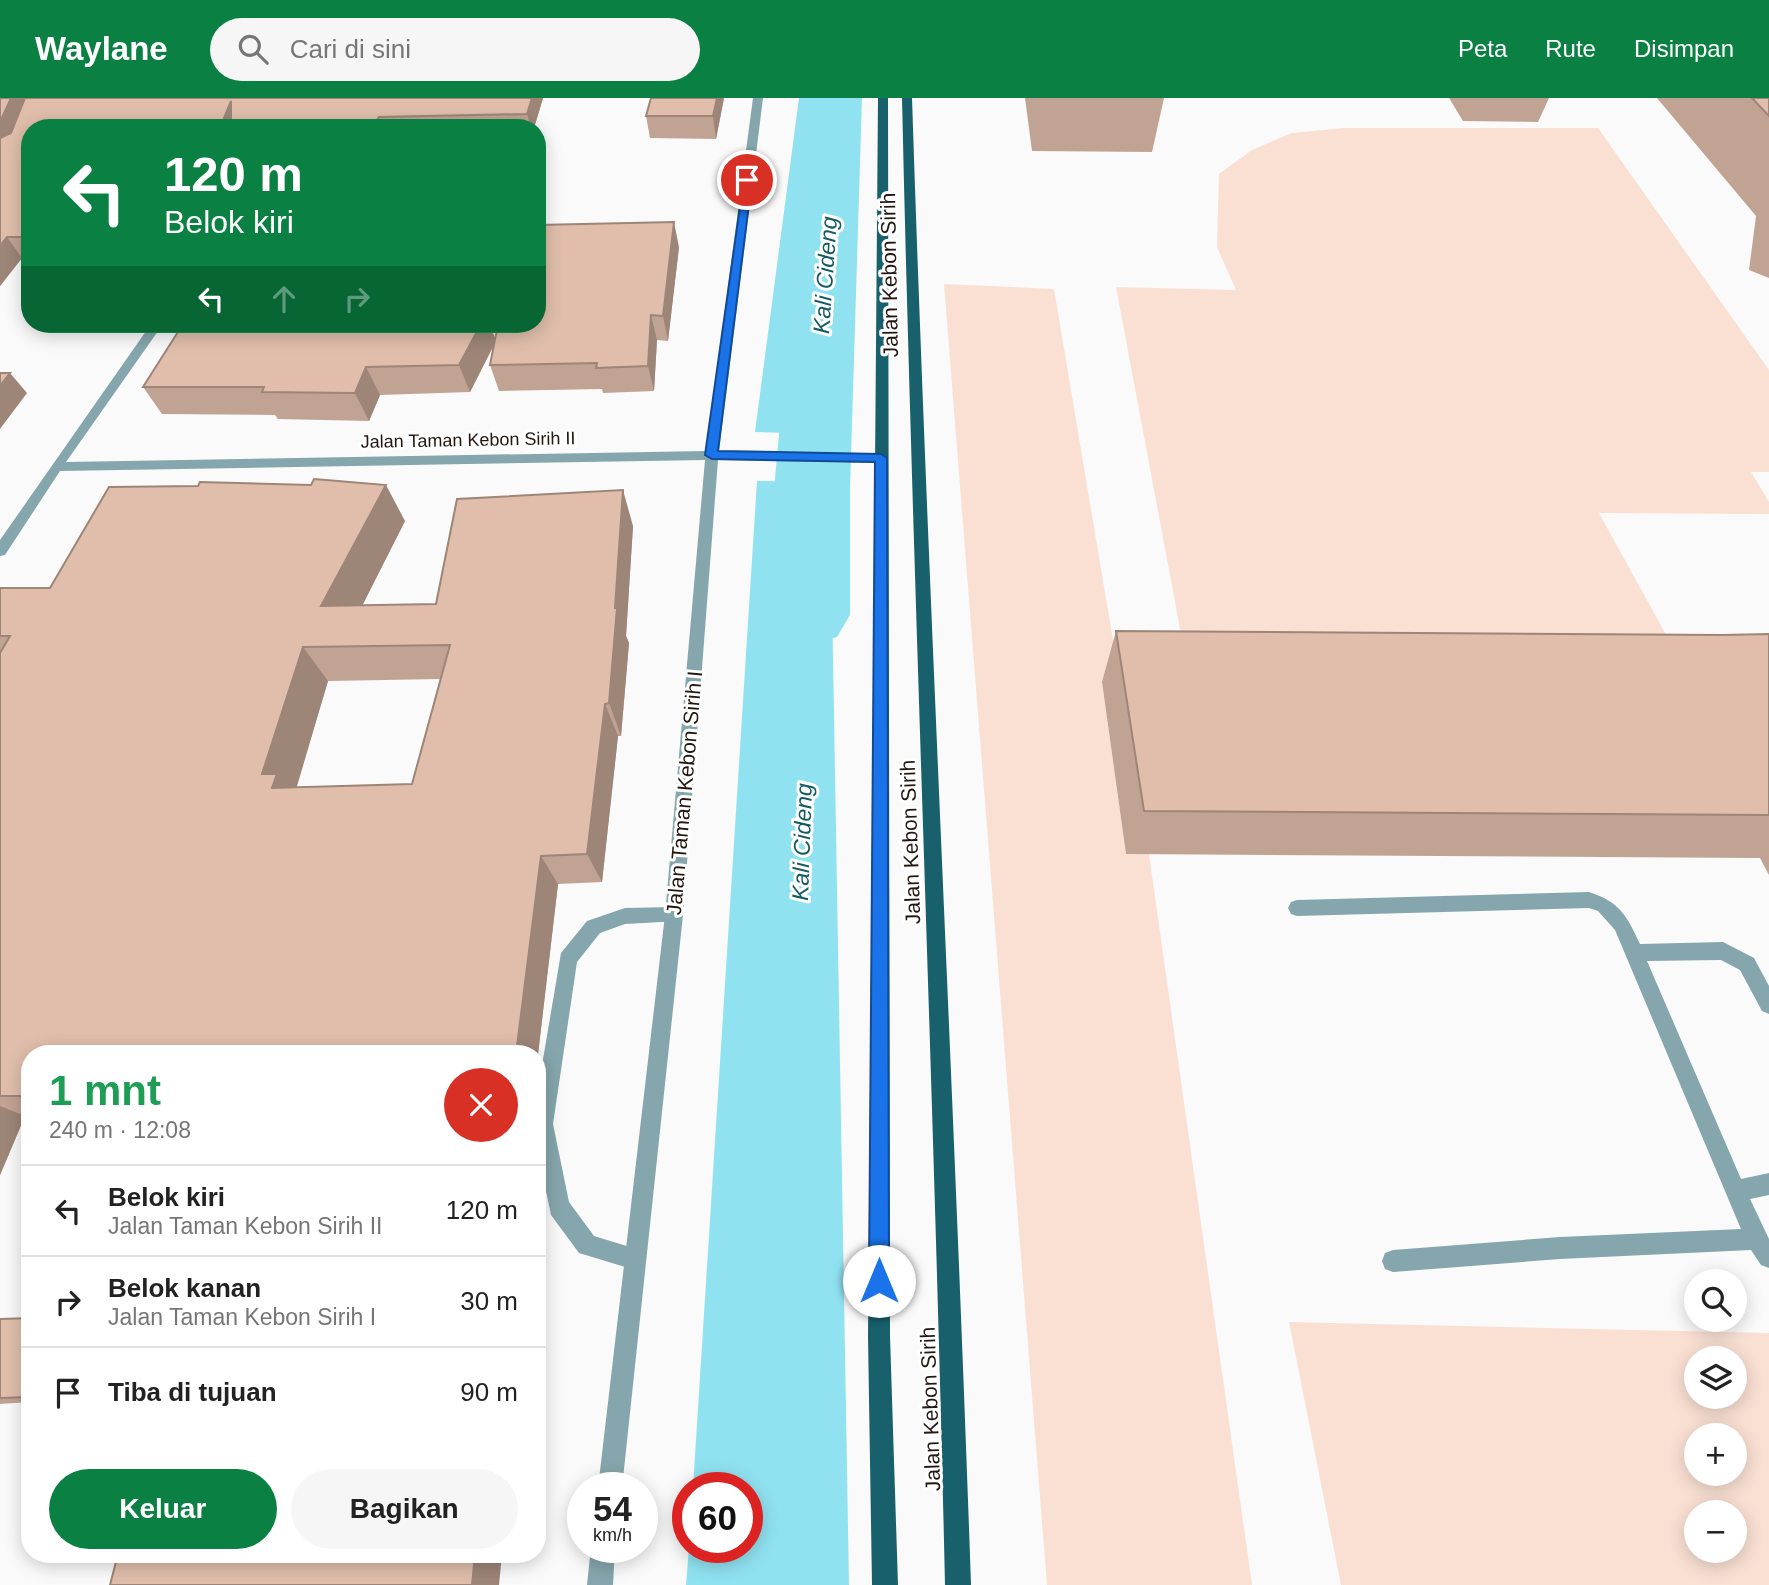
<!DOCTYPE html>
<html lang="id">
<meta charset="utf-8">
<style>
:root{--surface:#fff;--page:#f6f6f6;--text:#222;--muted:#767676;--line:#e0e0e0;--accent:#0b8043}
body{margin:0;font-family:Helvetica,sans-serif;background:var(--page);color:var(--text);height:100vh;display:flex;flex-direction:column;font-size:26px;white-space:nowrap}
*{box-sizing:border-box;margin:0}
p{font-size:23px;color:var(--muted)}
.icon{flex:none;width:38px;height:38px;fill:none;stroke:currentColor;stroke-width:2;stroke-linecap:round;stroke-linejoin:round}
.map{position:relative;flex:1;overflow:hidden}
.sheet{position:absolute;left:21px;top:947px;width:525px;height:518px;display:flex;flex-direction:column;background:var(--surface);border-radius:28px;box-shadow:0 4px 18px #0003}
.sheet>*{flex:none}
.guide{position:absolute;left:21px;top:21px;width:525px;height:214px;border-radius:28px;box-shadow:0 4px 18px #0003;background:#0b8043;color:#fff;overflow:hidden}
.buttons{position:absolute;left:1684px;top:1171px;display:grid;gap:14px}
.buttons a{display:grid;place-items:center;width:63px;height:63px;border-radius:50%;background:var(--surface);box-shadow:0 4px 18px #0003;font-size:35px}
.speed{position:absolute;left:567px;top:1374px;display:flex;gap:14px;font-size:35px;font-weight:700;text-align:center}
.speed>*{display:grid;place-content:center;width:91px;height:91px;border-radius:50%;background:var(--surface);box-shadow:0 4px 18px #0003;line-height:1}
.speed small{font-size:18px;font-weight:400}
.speed .limit{border:10px solid #d22;background:#fff;color:#111}
.pin{position:absolute;display:grid;place-items:center;width:60px;height:60px;color:#fff;margin:-30px;border:4px solid #fff;border-radius:50%;box-shadow:0 2px 7px #0007}
.me{position:absolute;width:77px;margin:-38px;rotate:0deg;stroke-linejoin:round;filter:drop-shadow(0 0 5px #0008)}
.turn{display:flex;align-items:center;gap:24px;height:147px;padding:0 28px;font-size:32px}
.turn .icon{width:91px;height:91px;stroke-width:2.5}
.turn b{display:block;font-size:49px;line-height:60px}
.lanes{display:flex;align-items:center;height:66px;padding:0 28px;background:#0003;justify-content:center;gap:35px;direction:ltr}
.lanes .off{opacity:.35}
.round{display:grid;place-items:center;flex:none;width:74px;height:74px;border-radius:37px;background:var(--page)}
.headline{display:flex;align-items:center;justify-content:space-between;height:119px;padding:0 28px}
h1{font-size:42px;font-weight:700;line-height:52px;color:#1e9e55}
.primary-button{display:flex;gap:14px;margin-top:auto;padding:14px 28px}
.primary-button a{flex:1;height:80px;border-radius:42px;background:var(--accent);color:#fff;font-size:28px;font-weight:700;line-height:80px;text-align:center}
.primary-button a+a{background:var(--page);color:var(--text)}
ul{padding:0;list-style:none}
li{display:flex;align-items:center;gap:21px;height:91px;padding:0 28px;border-top:2px solid var(--line)}
li div{flex:1}
li b{display:block;font-size:26px}
li em{font-style:normal}
header{display:flex;align-items:center;gap:42px;box-sizing:border-box;height:98px;padding:0 35px;background:var(--accent);color:#fff}
header strong{font-size:33px}
nav{display:flex;gap:38px;margin-inline-start:auto;font-size:24px}
.search{width:490px;height:63px;background:var(--page);display:flex;align-items:center;gap:18px;box-sizing:border-box;padding:0 24px;border-radius:38px;color:var(--muted);font-size:26px}
.map>svg:first-child{display:block}
</style>
<header>
<strong>Waylane</strong>
<div class="search"><svg class="icon" aria-label="search" viewBox="0 0 24 24"><circle cx="10" cy="10" r="6"/><path d="M15 15l6 6"/></svg>Cari di sini</div>
<nav><a>Peta</a><a>Rute</a><a>Disimpan</a></nav>
</header>
<div class="map">
<svg width="1769" height="1487" viewBox="0 0 1769 1487">
<rect width="100%" height="100%" fill="#fafafa"/>
<g fill="#fae0d3" fill-rule="evenodd">
<polygon points="1344,30 1598,30 1769,272 1769,374 1751,374 1769,404 1769,416 1599,415 1686,573 1187,568 1116,189 1236,192 1217,149 1219,76 1252,52 1292,35"/>
<polygon points="944,186 1054,191 1120,584 1102,584 1126,756 1149,756 1252,1487 1047,1487"/>
<path d="M1289,1224L1769,1235V1487H1341ZM1734,1260V1298H1696V1260ZM1734,1337V1376H1696V1337ZM1696,1414H1734V1452H1696Z"/>
</g>
<g fill="#90e2f1">
<polygon points="799,0 855,0 827,336 755,334"/>
<polygon points="757,383 830,384 849,1487 686,1487 689,1449 747,1449 747,1390 693,1389"/>
</g>
<g fill="none" stroke-linecap="round" stroke-linejoin="round">
<polygon fill="#90e2f1" fill-rule="evenodd" points="810,0 862,0 850,391 850,517 837,539 808,548 779,539 766,517 774,391"/>
<g fill="#85a6ac" fill-rule="evenodd">
<path d="M1589,794C1620,804 1627,818 1640,846L1723,844L1754,860L1769,888V916L1762,913L1740,872L1721,862L1647,863L1741,1081L1769,1075V1097L1750,1101L1769,1141V1170L1761,1167L1751,1152L1560,1161L1393,1174L1385,1171L1382,1163L1385,1155L1393,1152L1560,1139L1741,1131L1615,832L1598,813L1589,810L1297,818L1291,816L1288,810L1291,804L1297,802Z"/>
<polygon points="674,809 680,811 683,817 680,823 625,826 600,835 577,864 553,1026 569,1104 594,1138 643,1153 646,1161 643,1169 635,1172 579,1155 551,1117 537,1050 537,997 561,855 587,823 625,810"/>
<polygon points="591,1449 615,1449 613,1487 587,1487"/>
</g>
<polygon fill="#85a6ac" fill-rule="evenodd" points="753,0 763,0 719,353 881,357 888,361 881,365 718,362 683,817 622,1390 598,1390 665,817 705,362 60,373 5,457 0,458 0,442 151,226 163,226 66,364 706,353"/>
<g fill="#18606b" fill-rule="evenodd">
<polygon points="878,0 888,0 890,1238 898,1487 872,1487 868,1238"/>
<path d="M902,0H912C928,496 954,991 971,1487H945C934,991 913,496 902,0Z"/>
</g>
</g>
<g fill="#c1a393" fill-rule="evenodd">
<polygon points="0,0 543,0 534,30 30,30 30,160 22,160 0,188"/>
<polygon points="724,0 716,41 650,40 646,18"/>
<polygon points="1025,0 1164,0 1152,54 1032,53"/>
<polygon points="1449,0 1549,0 1538,24 1463,23"/>
<polygon points="1657,0 1769,0 1769,180 1749,172 1756,118"/>
<polygon points="679,149 668,243 657,242 654,293 603,295 602,291 499,293 490,267 493,248 470,294 380,297 369,323 278,321 275,317 162,316 143,289 495,239"/>
<path d="M405,423L362,507L436,506L633,428L626,538L629,545L621,638H618L602,784L558,786L537,965V956H30V1018H25L0,1077V490H50ZM440,581L412,686L296,689L328,583Z"/>
<polygon points="1116,533 1723,537 1769,536 1769,777 1760,760 1126,756 1102,584"/>
<polygon points="30,1220 30,1304 0,1306 0,1221"/>
</g>
<g fill="#9d8578">
<polygon points="11,0 32,0 0,55 0,24"/>
<polygon points="532,0 543,0 534,30 531,30 527,16"/>
<polygon points="717,0 724,0 716,41 713,18"/>
<polygon points="231,3 231,26 232,30 220,30"/>
<polygon points="379,19 383,30 375,30 374,27"/>
<polygon points="674,124 679,149 668,243 663,218"/>
<polygon points="7,139 22,160 0,188 0,148"/>
<polygon points="651,217 657,242 654,293 648,268"/>
<polygon points="481,226 490,226 496,243 470,294 459,267"/>
<polygon points="366,269 380,297 369,323 355,295"/>
<polygon points="10,275 27,295 0,331 0,288"/>
<polygon points="386,387 405,423 345,542 321,508"/>
<polygon points="623,392 633,428 626,538 629,545 621,638 609,605"/>
<polygon points="303,549 328,583 295,695 272,690 262,676"/>
<polygon points="605,606 618,638 602,784 587,756"/>
<polygon points="541,758 558,786 537,965 537,956 516,956"/>
<polygon points="0,1008 25,1018 0,1077"/>
<polygon points="475,1456 502,1456 499,1487 472,1487"/>
</g>
<g fill="#e0beab" stroke="#9d8578" stroke-width="2" fill-rule="evenodd">
<polygon points="0,0 11,0 0,24"/>
<polygon points="25,0 532,0 527,16 379,19 374,27 231,26 231,3 220,30 30,30 30,139 7,139 0,148 0,40 11,35"/>
<polygon points="651,0 717,0 713,18 646,18"/>
<polygon points="1752,0 1769,0 1769,18"/>
<polygon points="674,124 663,218 651,217 648,268 596,270 597,265 490,267 498,226 537,226 537,127"/>
<polygon points="183,226 481,226 459,267 366,269 355,295 262,294 264,289 143,289"/>
<polygon points="0,275 10,275 0,288"/>
<path d="M314,381L386,387L321,508L436,506L457,401L623,392L615,510H617L609,605L605,606L587,756L541,758L516,956H30V998H0V555L10,538H0V490H50L109,389L198,388L200,384L311,387ZM450,547L412,686L272,690L277,676H262L303,549Z"/>
<polygon points="1116,533 1723,537 1769,536 1769,717 1144,713"/>
<polygon points="30,1220 30,1299 0,1300 0,1221"/>
<polygon points="118,1456 475,1456 472,1487 110,1487"/>
</g>
<polygon fill="#1a73e8" stroke="#114b97" stroke-width="2" points="744,80 752,82 718,353 881,356 887,360 889,1183 886,1190 879,1193 872,1190 869,1183 875,364 712,361 705,357"/>
<g text-anchor="middle" dominant-baseline="central" stroke-width="6" stroke-linejoin="round" paint-order="stroke">
<g font-size="18" fill="#231710" stroke="#fff">
<text transform="translate(468 342) rotate(-1)">Jalan Taman Kebon Sirih II</text>
</g>
<g font-size="21" fill="#231710" stroke="#fff">
<text transform="translate(889 177) rotate(-91)">Jalan Kebon Sirih</text>
<text transform="translate(684 695) rotate(-85)">Jalan Taman Kebon Sirih I</text>
<text transform="translate(910 744) rotate(-92)">Jalan Kebon Sirih</text>
<text transform="translate(930 1311) rotate(-92)">Jalan Kebon Sirih</text>
</g>
<g font-size="23" font-style="italic" fill="#145a64" stroke="#fff">
<text transform="translate(825 177) rotate(-86)">Kali Cideng</text>
<text transform="translate(802 744) rotate(-88)">Kali Cideng</text>
</g>
</g>
</svg>
<div class="buttons">
<a><svg class="icon" aria-label="search" viewBox="0 0 24 24"><circle cx="10" cy="10" r="6"/><path d="M15 15l6 6"/></svg></a>
<a><svg class="icon" aria-label="layers" viewBox="0 0 24 24"><path d="M12 4l9 5-9 5-9-5zM3 14l9 5 9-5"/></svg></a>
<a>+</a>
<a>−</a>
</div>
<div class="speed"><div>54<small>km/h</small></div><div class="limit">60</div></div>
<div class="pin" style="left:747px;top:82px;background:#d93025"><svg class="icon" aria-label="arrive" viewBox="0 0 24 24"><path d="M6 21V4h12l-3 4 3 4H6"/></svg></div>
<svg class="me" style="left:879px;top:1183px" viewBox="-20 -20 40 40"><circle r="19" fill="#fff"/><path d="M0-13L10 11 0 6-10 11z" fill="#1a73e8"/></svg>
<div class="guide">
<div class="turn"><svg class="icon" aria-label="left" viewBox="0 0 24 24"><path d="M17 20v-9H6M10 6l-5 5 5 5"/></svg><div><b>120 m</b>Belok kiri</div></div>
<div class="lanes"><svg class="icon" aria-label="left" viewBox="0 0 24 24"><path d="M17 20v-9H6M10 6l-5 5 5 5"/></svg><svg class="icon off" aria-label="ahead" viewBox="0 0 24 24"><path d="M12 20V5M6 11l6-6 6 6"/></svg><svg class="icon off" aria-label="right" viewBox="0 0 24 24"><path d="M7 20v-9h11M14 6l5 5-5 5"/></svg></div>
</div>
<section class="sheet">
<div class="headline"><div><h1>1 mnt</h1><p>240 m · 12:08</p></div><a class="round" style="background:#d93025;color:#fff"><svg class="icon" aria-label="close" viewBox="0 0 24 24"><path d="M6 6l12 12M18 6L6 18"/></svg></a></div>
<ul>
<li><svg class="icon" aria-label="left" viewBox="0 0 24 24"><path d="M17 20v-9H6M10 6l-5 5 5 5"/></svg><div><b>Belok kiri</b><p>Jalan Taman Kebon Sirih II</p></div><em>120 m</em></li>
<li><svg class="icon" aria-label="right" viewBox="0 0 24 24"><path d="M7 20v-9h11M14 6l5 5-5 5"/></svg><div><b>Belok kanan</b><p>Jalan Taman Kebon Sirih I</p></div><em>30 m</em></li>
<li><svg class="icon" aria-label="arrive" viewBox="0 0 24 24"><path d="M6 21V4h12l-3 4 3 4H6"/></svg><div><b>Tiba di tujuan</b></div><em>90 m</em></li>
</ul>
<div class="primary-button"><a>Keluar</a><a>Bagikan</a></div>
</section>
</div>
